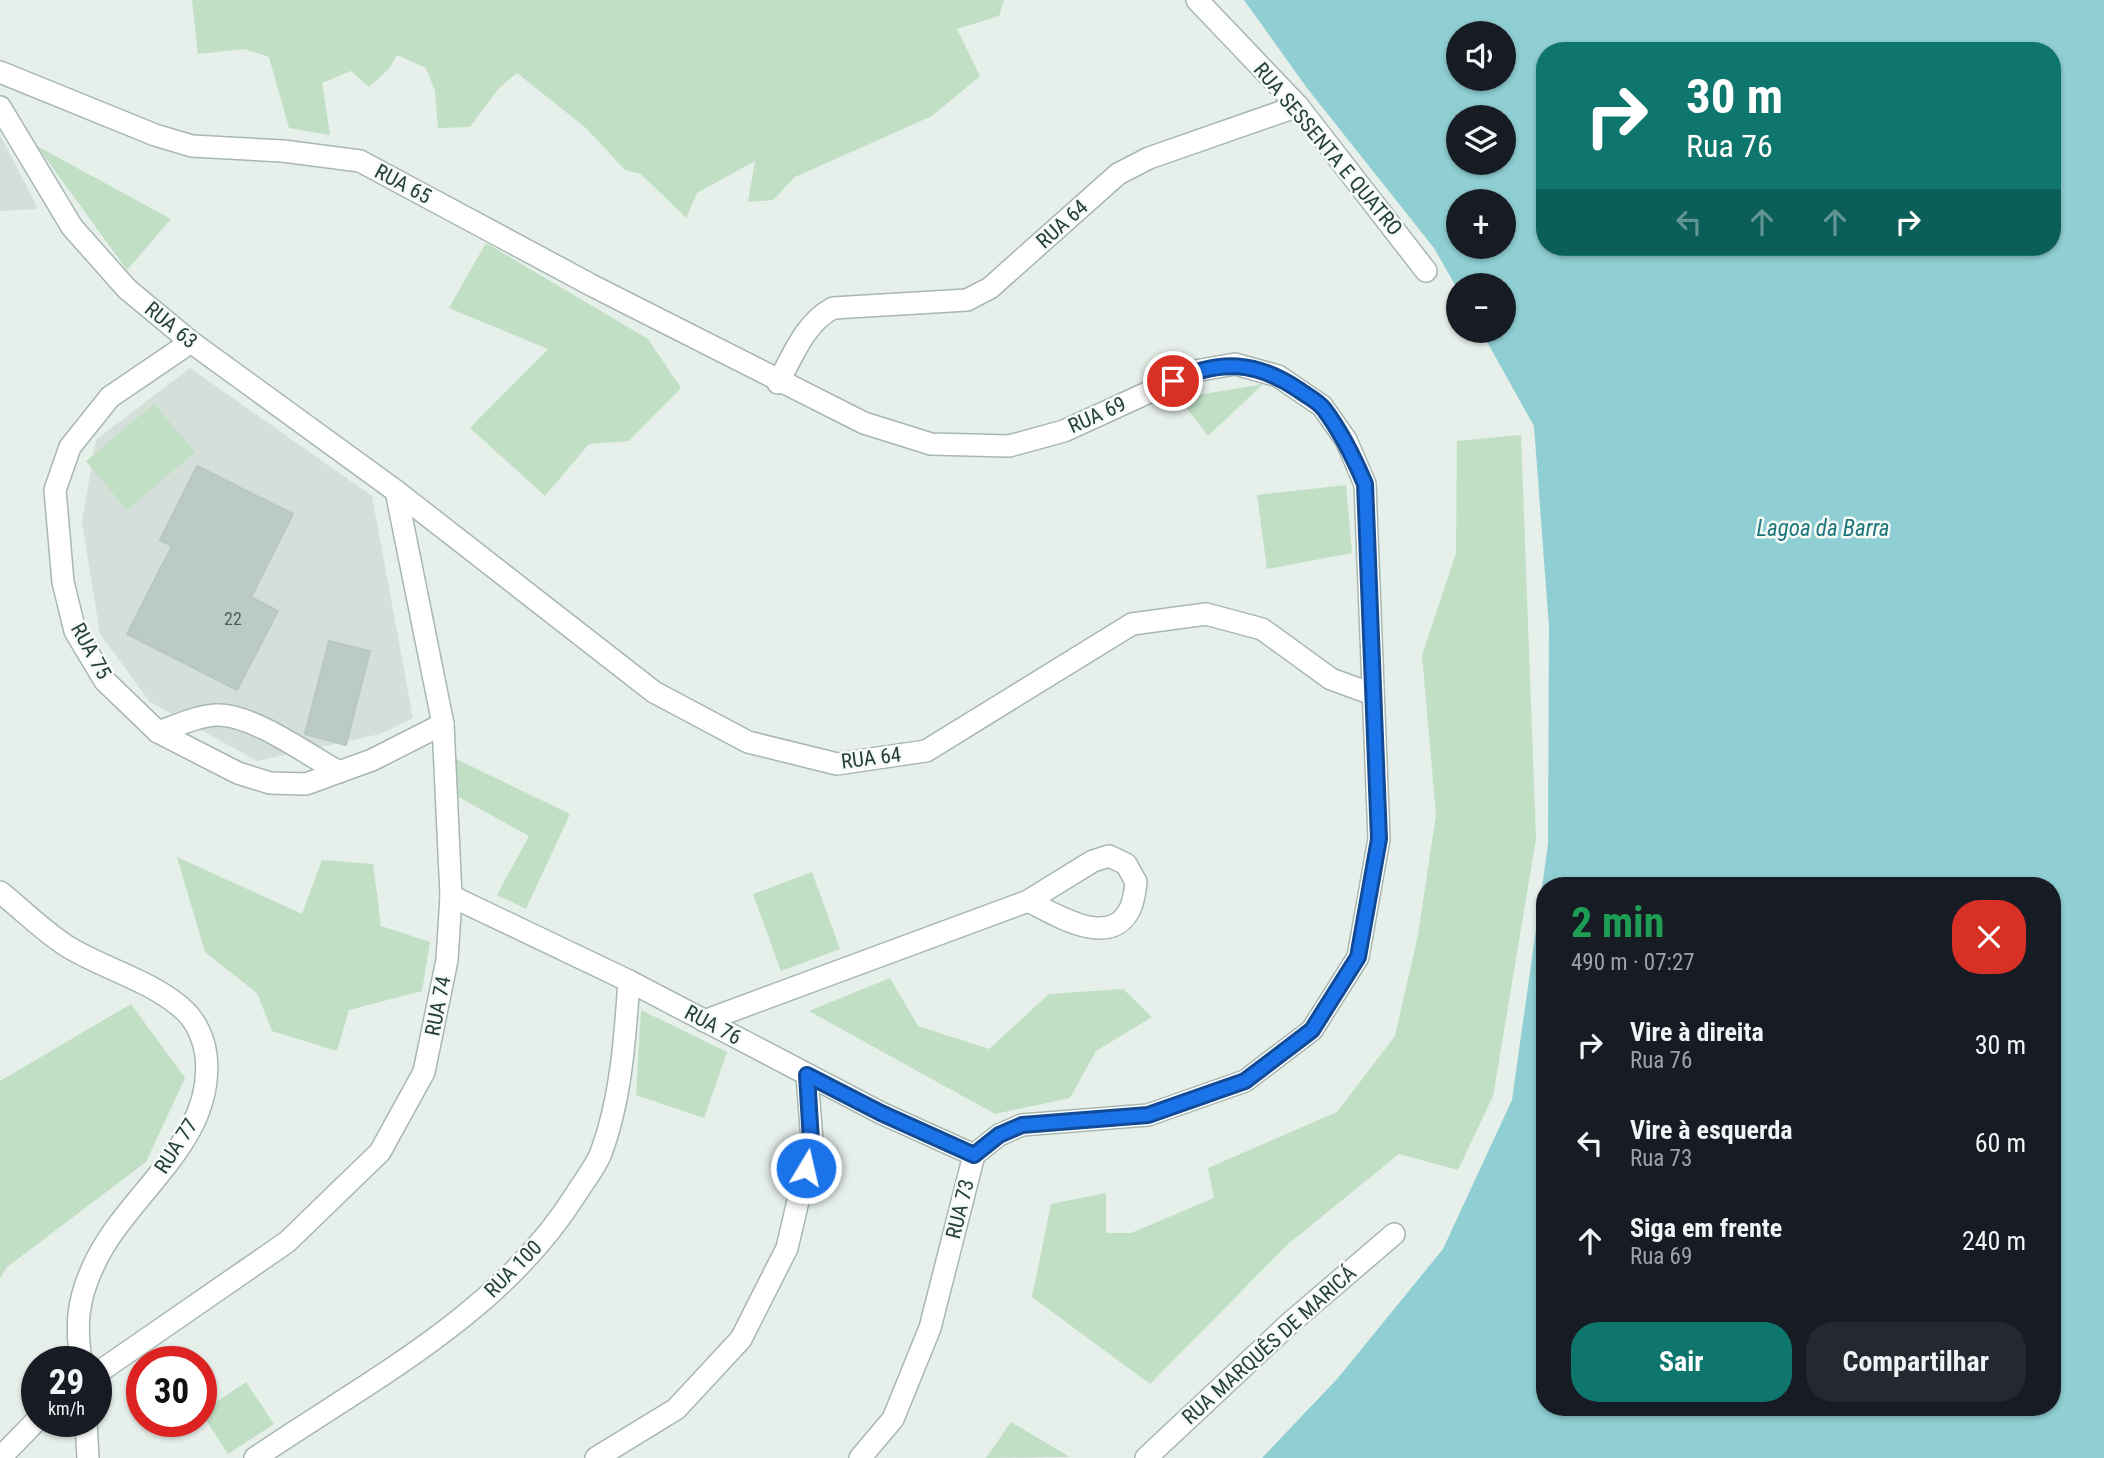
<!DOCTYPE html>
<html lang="pt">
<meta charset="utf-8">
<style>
:root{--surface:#171b24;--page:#242831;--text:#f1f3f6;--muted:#9ea1a6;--accent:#0f766e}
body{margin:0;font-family:"Roboto Condensed",sans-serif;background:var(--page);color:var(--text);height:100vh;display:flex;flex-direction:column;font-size:26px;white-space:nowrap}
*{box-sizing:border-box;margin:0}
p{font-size:23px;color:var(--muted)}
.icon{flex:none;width:38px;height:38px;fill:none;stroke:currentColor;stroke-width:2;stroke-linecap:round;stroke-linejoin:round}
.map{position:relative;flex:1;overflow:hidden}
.side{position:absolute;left:1536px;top:877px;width:525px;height:539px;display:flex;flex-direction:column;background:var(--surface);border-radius:28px;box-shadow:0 2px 5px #0004}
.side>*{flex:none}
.banner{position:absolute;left:1536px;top:42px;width:525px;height:214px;border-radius:28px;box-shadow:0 2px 5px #0004;background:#0f766e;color:#fff;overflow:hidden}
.controls{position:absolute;left:1446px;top:21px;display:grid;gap:14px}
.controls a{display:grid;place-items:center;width:70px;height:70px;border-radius:50%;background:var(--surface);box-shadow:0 2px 5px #0004;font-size:35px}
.speed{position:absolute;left:21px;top:1346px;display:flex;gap:14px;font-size:35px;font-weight:700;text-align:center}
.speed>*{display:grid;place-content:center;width:91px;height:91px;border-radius:50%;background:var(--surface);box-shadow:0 2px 5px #0004;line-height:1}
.speed small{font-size:18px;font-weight:400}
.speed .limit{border:10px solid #d22;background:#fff;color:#111}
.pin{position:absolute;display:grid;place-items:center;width:60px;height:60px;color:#fff;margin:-30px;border:4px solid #fff;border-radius:50%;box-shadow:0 2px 7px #0007}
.me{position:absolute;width:77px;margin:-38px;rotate:9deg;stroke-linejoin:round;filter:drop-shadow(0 0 5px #0008)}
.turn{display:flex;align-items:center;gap:24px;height:147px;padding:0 35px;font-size:32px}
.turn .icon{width:91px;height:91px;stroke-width:2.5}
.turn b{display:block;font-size:49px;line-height:60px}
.lanes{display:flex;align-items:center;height:66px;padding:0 35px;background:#0003;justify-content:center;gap:35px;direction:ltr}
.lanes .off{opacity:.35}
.round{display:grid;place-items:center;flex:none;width:74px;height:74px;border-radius:28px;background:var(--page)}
.summary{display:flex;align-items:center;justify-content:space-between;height:119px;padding:0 35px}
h1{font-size:42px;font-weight:700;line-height:52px;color:#1e9e55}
.primary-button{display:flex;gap:14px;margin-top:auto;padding:14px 35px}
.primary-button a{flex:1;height:80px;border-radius:28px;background:var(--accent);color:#fff;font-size:28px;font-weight:700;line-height:80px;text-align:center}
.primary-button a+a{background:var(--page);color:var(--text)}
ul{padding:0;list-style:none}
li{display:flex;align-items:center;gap:21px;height:98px;padding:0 35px}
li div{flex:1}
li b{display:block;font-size:26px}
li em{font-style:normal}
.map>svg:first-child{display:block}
</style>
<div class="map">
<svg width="2104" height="1458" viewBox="0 0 2104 1458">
<rect width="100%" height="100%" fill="#e6efea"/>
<g fill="#d4dfd9">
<polygon points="0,135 38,209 0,211"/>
<polygon points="190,368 372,496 413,718 380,734 257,761 150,702 100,634 82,522 96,440"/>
</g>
<g fill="#c0dfc5">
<polygon points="192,0 1004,0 999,16 957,29 980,76 932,116 795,177 773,200 748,202 755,161 697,193 686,218 641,174 625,170 586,128 517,73 499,88 470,127 438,128 435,91 426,68 397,55 389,69 369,87 351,71 322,83 330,135 289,128 269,57 244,49 198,54"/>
<polygon points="37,146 171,219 127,270"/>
<polygon points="486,243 648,339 681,388 629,441 589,444 545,496 470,428 548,349 449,308"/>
<polygon points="1263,384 1208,436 1179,398"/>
<polygon points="154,404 195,452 127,510 86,461"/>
<polygon points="1521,435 1536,839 1493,1096 1458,1170 1399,1154 1288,1244 1150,1384 1032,1297 1051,1204 1106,1193 1106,1233 1131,1233 1214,1198 1208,1168 1337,1112 1395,1036 1418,935 1436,815 1422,655 1456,553 1457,441"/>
<polygon points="1346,485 1352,553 1267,569 1257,495"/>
<polygon points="456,759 570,814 526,909 497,895 529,836 455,795"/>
<polygon points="177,857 302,914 322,860 373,864 381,926 430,942 422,991 349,1010 337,1051 272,1031 257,993 205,952"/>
<polygon points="812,872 840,949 781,971 753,894"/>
<polygon points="890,978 918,1026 989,1049 1049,994 1123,989 1152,1017 1096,1051 1070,1098 995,1114 809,1011"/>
<polygon points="131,1004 185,1078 146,1162 7,1267 0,1278 0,1081"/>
<polygon points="641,1010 727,1052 704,1118 636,1095"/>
<polygon points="246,1382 274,1424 228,1454 201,1412"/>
<polygon points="1011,1422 1070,1457 986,1458"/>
</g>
<path fill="#8fced2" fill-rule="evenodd" d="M1244,0H2104V1458H1262L1338,1378L1443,1249L1512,1100L1548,844L1549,627L1534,426L1481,331H1503V285H1458V290L1434,248L1307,88ZM1458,33H1503V79H1458ZM1545,51H2053V247H1545ZM1458,117H1503V163H1458ZM1458,201H1503V247H1458ZM1545,886H2053V1407H1545Z"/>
<g fill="#bbcac3" stroke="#b8c8c0" stroke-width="2">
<polygon points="197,466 293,514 251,597 278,611 237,690 127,634 172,546 160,540"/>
<polygon points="329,641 370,651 346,745 305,734"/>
</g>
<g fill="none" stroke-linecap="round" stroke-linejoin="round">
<defs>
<g id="minor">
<polyline points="1197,0 1298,106 1426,271"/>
<polyline points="0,72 155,135 192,146 283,151 360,161 593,286 864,423 931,444 1009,446 1064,431 1195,371 1235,364 1278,376 1322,406 1346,440 1365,484 1379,839 1358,957 1312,1030 1245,1081 1148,1115 1022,1125 999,1135 974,1155 930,1328 893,1419 860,1458"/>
<polyline points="0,107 72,227 127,289 191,342 396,491 654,692 748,742 837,764 926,751 1132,624 1206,614 1262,629 1331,679 1372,694"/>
<polyline points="191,342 110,397 70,447 55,490 63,582 75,631 105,681 158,732 238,773 270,783 306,784 372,760 443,724"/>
<path d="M778,383C793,355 805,323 833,308L967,300L990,288L1118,174L1149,158L1298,106"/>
<path d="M158,732C176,726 197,716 216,715C251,713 308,755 339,772"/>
<path d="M0,892C23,910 45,933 70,948C107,970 155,982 186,1012C197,1023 204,1040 206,1055C216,1144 124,1194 92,1269C77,1302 76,1326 81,1362"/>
<polyline points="451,896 629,981 881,1113 974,1155"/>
<path d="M704,1021L1028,901L1093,861L1109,856L1126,864L1136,882C1135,890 1134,901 1130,909C1110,950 1055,914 1028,901"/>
<polyline points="96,1374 287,1242 380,1152 424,1072 447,960 451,896 443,724 396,491"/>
<polyline points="86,1421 88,1458"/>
<polyline points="0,1458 37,1420"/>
<path d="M255,1458C368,1381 501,1314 576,1194C584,1181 595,1168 601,1153C621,1099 625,1039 629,981"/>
<polyline points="596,1458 676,1409 741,1339 787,1248 812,1141 807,1075"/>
<polyline points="1146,1458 1290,1323 1394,1234"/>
</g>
</defs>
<use href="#minor" stroke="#a8b7b1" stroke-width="24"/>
<use href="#minor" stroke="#fff" stroke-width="21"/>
</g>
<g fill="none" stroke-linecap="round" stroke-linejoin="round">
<defs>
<path id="route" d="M806,1168L811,1141L807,1075L881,1113L974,1155L999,1135L1022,1125L1148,1115L1245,1081L1312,1030L1358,957L1379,839L1365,484C1354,458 1342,433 1324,409C1318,401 1307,396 1299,390C1256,361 1220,359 1173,381"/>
</defs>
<use href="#route" stroke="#114b97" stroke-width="18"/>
<use href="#route" stroke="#1a73e8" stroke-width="12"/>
</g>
<g text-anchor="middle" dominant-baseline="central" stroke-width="5" stroke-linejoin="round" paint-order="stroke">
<g font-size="18" fill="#4a635a">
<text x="233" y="618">22</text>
</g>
<g font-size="21" fill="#254137" stroke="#f7fbf8">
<text transform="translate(1328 149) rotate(50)">RUA SESSENTA E QUATRO</text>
<text transform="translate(403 184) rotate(28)">RUA 65</text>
<text transform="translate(1062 224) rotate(-42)">RUA 64</text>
<text transform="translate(171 325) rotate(39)">RUA 63</text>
<text transform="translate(1097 415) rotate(-24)">RUA 69</text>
<text transform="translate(91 651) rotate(61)">RUA 75</text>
<text transform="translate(871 758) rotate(-7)">RUA 64</text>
<text transform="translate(438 1006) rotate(-79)">RUA 74</text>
<text transform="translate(713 1025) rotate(28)">RUA 76</text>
<text transform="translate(176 1146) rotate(-57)">RUA 77</text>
<text transform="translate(960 1209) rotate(-76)">RUA 73</text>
<text transform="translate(513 1269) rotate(-45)">RUA 100</text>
<text transform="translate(1269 1345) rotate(-42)">RUA MARQUÊS DE MARICÁ</text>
</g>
<g font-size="23" font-style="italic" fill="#1e767d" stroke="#f7fbf8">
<text x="1823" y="528">Lagoa da Barra</text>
</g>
</g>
</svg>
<div class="controls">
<a><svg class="icon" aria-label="sound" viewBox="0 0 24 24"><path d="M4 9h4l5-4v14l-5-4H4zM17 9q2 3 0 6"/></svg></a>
<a><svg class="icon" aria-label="layers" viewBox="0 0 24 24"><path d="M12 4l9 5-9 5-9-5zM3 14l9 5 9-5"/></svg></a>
<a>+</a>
<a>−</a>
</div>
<div class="speed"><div>29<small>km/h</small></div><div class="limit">30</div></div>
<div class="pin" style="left:1173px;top:381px;background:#d93025"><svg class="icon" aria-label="arrive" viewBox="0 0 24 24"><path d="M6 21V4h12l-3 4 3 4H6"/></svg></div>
<svg class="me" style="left:806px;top:1168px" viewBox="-20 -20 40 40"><circle r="17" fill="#1a73e8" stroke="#fff" stroke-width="3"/><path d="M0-11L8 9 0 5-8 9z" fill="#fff"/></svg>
<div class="banner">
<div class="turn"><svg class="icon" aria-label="right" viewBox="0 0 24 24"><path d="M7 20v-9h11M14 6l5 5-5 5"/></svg><div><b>30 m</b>Rua 76</div></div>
<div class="lanes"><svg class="icon off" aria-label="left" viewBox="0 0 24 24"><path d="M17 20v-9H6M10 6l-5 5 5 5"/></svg><svg class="icon off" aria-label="ahead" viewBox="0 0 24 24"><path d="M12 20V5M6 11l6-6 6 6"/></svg><svg class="icon off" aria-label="ahead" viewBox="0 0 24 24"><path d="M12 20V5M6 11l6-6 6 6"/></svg><svg class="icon" aria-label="right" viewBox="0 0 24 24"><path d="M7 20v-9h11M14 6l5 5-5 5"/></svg></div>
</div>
<section class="side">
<div class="summary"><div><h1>2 min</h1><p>490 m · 07:27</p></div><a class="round" style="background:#d93025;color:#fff"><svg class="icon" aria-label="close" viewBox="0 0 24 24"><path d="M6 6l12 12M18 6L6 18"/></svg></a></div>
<ul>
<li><svg class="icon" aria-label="right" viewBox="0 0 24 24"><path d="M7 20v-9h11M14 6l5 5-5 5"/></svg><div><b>Vire à direita</b><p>Rua 76</p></div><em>30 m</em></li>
<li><svg class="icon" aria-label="left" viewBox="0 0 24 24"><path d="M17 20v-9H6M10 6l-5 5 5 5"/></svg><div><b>Vire à esquerda</b><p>Rua 73</p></div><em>60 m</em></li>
<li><svg class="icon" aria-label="ahead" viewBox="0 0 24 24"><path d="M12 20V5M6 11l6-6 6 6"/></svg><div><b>Siga em frente</b><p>Rua 69</p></div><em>240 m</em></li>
</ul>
<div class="primary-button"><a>Sair</a><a>Compartilhar</a></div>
</section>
</div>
